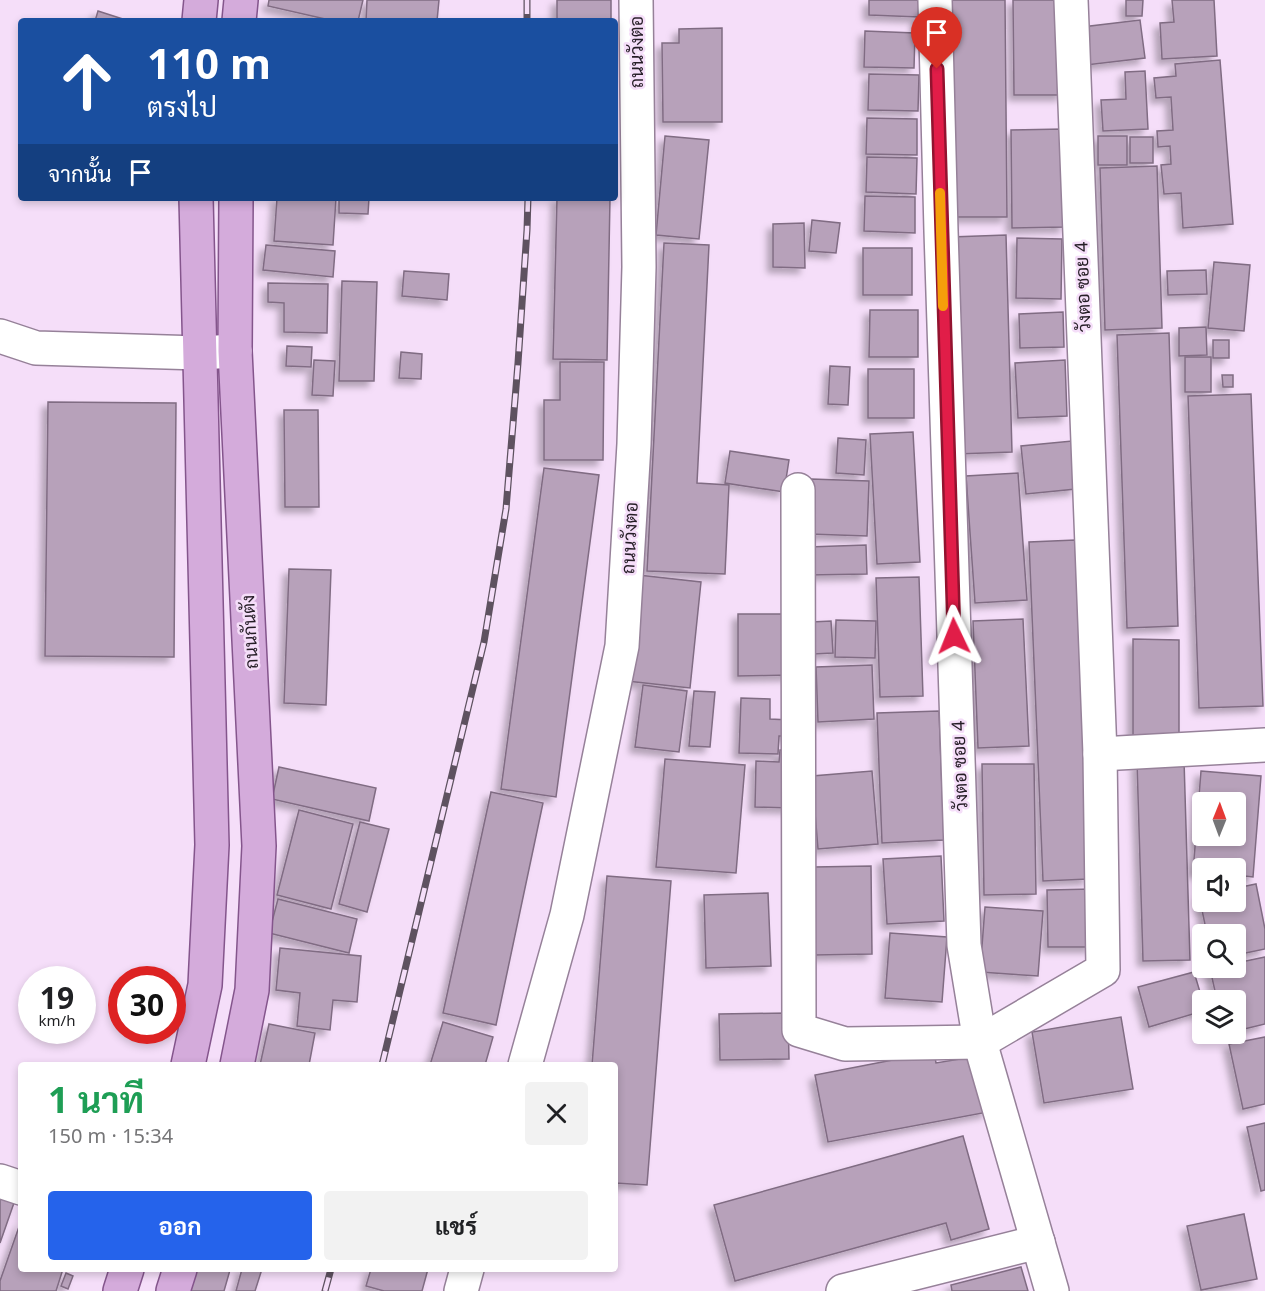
<!DOCTYPE html>
<html lang="th">
<meta charset="utf-8">
<style>
:root{--surface:#fff;--page:#f2f2f2;--text:#202124;--muted:#757577;--accent:#2563eb}
body{margin:0;font-family:"Noto Sans",Sarabun,sans-serif;background:var(--page);color:var(--text);height:100vh;display:flex;flex-direction:column;font-size:22px;white-space:nowrap}
*{box-sizing:border-box;margin:0}
p{font-size:20px;color:var(--muted)}
.icon{flex:none;width:33px;height:33px;fill:none;stroke:currentColor;stroke-width:2;stroke-linecap:round;stroke-linejoin:round}
.map{position:relative;flex:1;overflow:hidden}
.side{position:absolute;left:18px;top:1062px;width:600px;height:210px;display:flex;flex-direction:column;background:var(--surface);border-radius:6px;box-shadow:0 3px 9px #0003}
.side>*{flex:none}
.banner{position:absolute;left:18px;top:18px;width:600px;height:183px;border-radius:6px;box-shadow:0 3px 9px #0003;background:#1a4fa0;color:#fff;overflow:hidden}
.needle{width:39px;rotate:1deg}
.controls{position:absolute;left:1192px;top:792px;display:grid;gap:12px}
.controls a{display:grid;place-items:center;width:54px;height:54px;border-radius:6px;background:var(--surface);box-shadow:0 3px 9px #0003;font-size:30px}
.speed{position:absolute;left:18px;top:966px;display:flex;gap:12px;font-size:30px;font-weight:700;text-align:center}
.speed>*{display:grid;place-content:center;width:78px;height:78px;border-radius:50%;background:var(--surface);box-shadow:0 3px 9px #0003;line-height:1}
.speed small{font-size:15px;font-weight:400}
.speed .limit{border:9px solid #d22;background:#fff;color:#111}
.pin{position:absolute;display:grid;place-items:center;width:51px;height:51px;color:#fff;margin:-62px -26px;border-radius:50% 50% 50% 0;rotate:-45deg;box-shadow:0 0 6px #0007}
.pin .icon{rotate:45deg}
.me{position:absolute;width:66px;margin:-33px;rotate:358deg;stroke-linejoin:round;filter:drop-shadow(0 0 4px #0008)}
.turn{display:flex;align-items:center;gap:21px;height:126px;padding:0 30px;font-size:27px}
.turn .icon{width:78px;height:78px;stroke-width:2.5}
.turn b{display:block;font-size:42px;line-height:51px}
.then{display:flex;align-items:center;height:57px;padding:0 30px;background:#0003;gap:12px;font-size:22px}
.round{display:grid;place-items:center;flex:none;width:63px;height:63px;border-radius:6px;background:var(--page)}
.overview{display:flex;align-items:center;justify-content:space-between;height:102px;padding:0 30px}
h1{font-size:36px;font-weight:700;line-height:45px;color:#1e9e55}
.cta{display:flex;gap:12px;margin-top:auto;padding:12px 30px}
.cta a{flex:1;height:69px;border-radius:6px;background:var(--accent);color:#fff;font-size:24px;font-weight:700;line-height:69px;text-align:center}
.cta a+a{background:var(--page);color:var(--text)}
.map>svg:first-child{display:block}
</style>
<div class="map">
<svg width="1265" height="1291" viewBox="0 0 1265 1291">
<defs>
<filter id="shadow"><feDropShadow dx="-5.5" dy="5.5" stdDeviation="3" flood-color="#0004"/></filter>
</defs>
<rect width="100%" height="100%" fill="#f5def9"/>
<g fill="#b7a1ba" stroke="#806c83" stroke-width="1.5" fill-rule="evenodd" filter="url(#shadow)">
<polygon points="269,0 363,0 358,21 334,21 268,6"/>
<polygon points="367,0 439,0 437,21 366,21"/>
<rect x="557" y="0" width="54" height="21"/>
<polygon points="869,0 919,0 919,17 869,15"/>
<polygon points="949,0 1005,0 1007,217 950,217"/>
<polygon points="1013,0 1062,0 1063,95 1014,95"/>
<polygon points="1126,0 1143,0 1142,16 1126,16"/>
<polygon points="1172,0 1214,0 1217,56 1162,59 1160,23 1174,22"/>
<polygon points="98,11 129,21 95,21"/>
<polygon points="1140,20 1145,58 1086,65 1082,27"/>
<polygon points="722,28 722,122 663,122 662,43 679,43 679,29"/>
<polygon points="865,31 915,33 914,68 864,67"/>
<polygon points="1220,60 1233,224 1183,228 1181,193 1164,194 1161,165 1171,164 1170,146 1158,147 1157,131 1173,130 1171,97 1156,98 1154,78 1176,76 1175,64"/>
<polygon points="1145,71 1148,129 1103,131 1101,100 1126,99 1125,72"/>
<polygon points="869,74 919,75 918,111 868,110"/>
<polygon points="867,118 917,119 917,155 866,154"/>
<polygon points="1063,129 1065,227 1012,228 1011,130"/>
<polygon points="665,136 709,140 699,239 656,235"/>
<rect x="1098" y="136" width="29" height="29"/>
<rect x="1130" y="137" width="23" height="26"/>
<polygon points="867,157 917,158 916,194 866,192"/>
<polygon points="1157,166 1162,328 1105,330 1100,168"/>
<polygon points="865,196 915,197 915,233 864,231"/>
<polygon points="277,198 336,198 333,245 274,241"/>
<polygon points="339,198 369,198 368,214 339,213"/>
<polygon points="557,198 610,198 607,360 553,359"/>
<polygon points="812,220 840,223 836,253 809,251"/>
<polygon points="804,223 805,268 773,267 773,224"/>
<polygon points="1006,235 1012,452 957,454 951,237"/>
<polygon points="1017,238 1062,239 1061,299 1016,298"/>
<polygon points="664,243 709,245 697,483 729,485 725,574 647,571"/>
<polygon points="266,245 335,251 333,277 263,270"/>
<rect x="863" y="248" width="49" height="47"/>
<polygon points="1214,262 1250,265 1244,331 1208,328"/>
<polygon points="1206,270 1207,294 1168,295 1167,271"/>
<polygon points="404,271 449,274 447,300 402,296"/>
<polygon points="342,281 377,282 374,381 339,381"/>
<polygon points="268,283 328,284 327,333 284,332 284,303 268,302"/>
<polygon points="870,310 918,310 918,357 869,357"/>
<polygon points="1063,312 1064,347 1020,348 1019,314"/>
<polygon points="1206,327 1207,355 1179,356 1179,328"/>
<polygon points="1169,333 1178,626 1127,628 1117,335"/>
<rect x="1213" y="340" width="16" height="18"/>
<polygon points="287,346 312,347 311,367 286,366"/>
<polygon points="401,352 422,354 421,379 399,378"/>
<rect x="1185" y="357" width="26" height="35"/>
<polygon points="314,360 335,361 333,396 312,395"/>
<polygon points="1065,360 1067,416 1018,418 1015,363"/>
<polygon points="560,362 604,362 603,460 544,460 544,400 560,400"/>
<polygon points="830,366 850,367 848,405 828,404"/>
<rect x="868" y="369" width="46" height="49"/>
<polygon points="1222,375 1233,375 1233,387 1223,387"/>
<polygon points="1251,394 1263,706 1199,708 1188,396"/>
<polygon points="48,402 176,403 174,657 45,656"/>
<polygon points="284,410 318,410 319,507 285,507"/>
<polygon points="913,432 920,562 877,564 870,434"/>
<polygon points="838,438 866,440 864,475 836,473"/>
<polygon points="1072,441 1076,489 1026,494 1021,446"/>
<polygon points="730,451 789,460 784,492 725,483"/>
<polygon points="544,468 599,475 556,797 501,789"/>
<polygon points="1018,473 1027,600 975,603 966,476"/>
<polygon points="811,479 869,481 867,536 809,534"/>
<polygon points="1075,540 1089,879 1043,881 1029,542"/>
<polygon points="866,545 867,574 808,575 807,547"/>
<polygon points="289,569 331,570 326,705 284,703"/>
<polygon points="638,575 701,582 690,688 627,681"/>
<polygon points="919,577 923,696 880,697 876,578"/>
<polygon points="738,614 790,614 791,675 738,676"/>
<polygon points="1023,619 1029,746 978,748 973,621"/>
<polygon points="836,620 876,621 875,658 835,657"/>
<polygon points="831,621 833,653 813,654 811,622"/>
<polygon points="1133,639 1179,640 1179,737 1133,737"/>
<polygon points="872,665 874,719 818,722 816,667"/>
<polygon points="643,685 687,691 679,752 635,747"/>
<polygon points="694,691 715,692 710,747 689,746"/>
<polygon points="741,698 770,699 770,719 790,720 790,736 779,736 778,754 739,753"/>
<polygon points="939,711 944,840 882,843 877,713"/>
<polygon points="780,750 793,750 791,808 755,807 756,761 779,762"/>
<polygon points="665,759 745,765 736,873 656,867"/>
<polygon points="1184,760 1190,960 1143,961 1137,762"/>
<polygon points="982,764 1034,764 1036,894 984,895"/>
<polygon points="279,767 376,788 369,821 272,799"/>
<polygon points="872,771 878,844 818,849 812,776"/>
<path d="M1201,771L1261,776L1253,877L1236,875V868H1203V873L1193,872ZM1203,802H1236V836H1203Z"/>
<polygon points="491,792 543,803 496,1025 443,1013"/>
<polygon points="299,810 353,824 331,909 277,895"/>
<polygon points="360,822 389,829 367,912 339,904"/>
<polygon points="941,856 944,921 887,924 883,859"/>
<polygon points="871,866 872,954 815,955 814,867"/>
<polygon points="607,876 671,881 647,1185 615,1183 615,1065 592,1065"/>
<polygon points="1256,884 1265,929 1265,949 1236,955 1236,934 1207,934 1199,896 1203,895 1203,902 1236,902 1236,888"/>
<polygon points="1092,889 1093,947 1048,947 1047,890"/>
<polygon points="768,893 771,966 706,968 704,895"/>
<polygon points="278,899 357,919 349,953 269,933"/>
<polygon points="985,907 1043,911 1038,976 980,972"/>
<polygon points="890,933 947,937 942,1002 885,998"/>
<polygon points="280,948 361,956 357,1002 333,1000 330,1030 297,1026 300,993 276,990"/>
<polygon points="1265,957 1265,1024 1236,1031 1236,1000 1217,1000 1210,969 1217,968 1236,968 1236,963"/>
<polygon points="1194,972 1203,1002 1203,1011 1149,1027 1138,987"/>
<polygon points="788,1013 789,1059 720,1060 719,1014"/>
<polygon points="1121,1017 1133,1089 1044,1103 1032,1032"/>
<polygon points="443,1022 493,1037 485,1065 430,1065"/>
<polygon points="269,1024 315,1033 309,1065 260,1065"/>
<polygon points="1265,1037 1265,1104 1243,1109 1229,1044"/>
<polygon points="934,1052 936,1063 978,1056 988,1112 828,1142 815,1075"/>
<polygon points="1265,1123 1265,1190 1261,1191 1247,1127"/>
<polygon points="963,1136 989,1229 951,1240 946,1223 735,1281 714,1205"/>
<polygon points="0,1195 15,1200 0,1243"/>
<polygon points="1244,1214 1257,1279 1201,1290 1187,1226"/>
<polygon points="21,1221 21,1269 63,1269 56,1291 0,1291 0,1281"/>
<polygon points="1021,1267 1028,1291 952,1291 951,1285"/>
<polygon points="188,1269 226,1269 230,1270 224,1291 183,1291"/>
<polygon points="242,1269 262,1269 255,1291 236,1291"/>
<polygon points="371,1269 428,1269 422,1291 384,1291 366,1286"/>
<polygon points="66,1273 73,1276 68,1289 61,1286"/>
</g>
<g fill="none" stroke-linecap="round" stroke-linejoin="round">
<defs>
<g id="minor">
<polyline points="935,0 941,231 964,945 980,1042 1052,1291"/>
<polyline points="0,336 36,348 199,353 235,351"/>
<polyline points="798,490 799,1030 845,1044 980,1042 1103,970 1100,754 1071,0"/>
<polyline points="1100,754 1265,745"/>
<polyline points="525,1065 567,915 622,646 634,444 639,267 636,0"/>
<polyline points="0,1181 21,1188"/>
<polyline points="461,1291 467,1269"/>
<polyline points="843,1291 1038,1242"/>
</g>
<g id="major">
<polyline points="199,21 201,0"/>
<polyline points="239,21 241,0"/>
<polyline points="236,198 235,351 259,846 252,990 237,1065"/>
<polyline points="188,1065 205,985 212,845 196,198"/>
<polyline points="120,1291 127,1269"/>
<polyline points="173,1291 180,1269"/>
</g>
</defs>
<use href="#minor" stroke="#968199" stroke-width="36"/>
<use href="#major" stroke="#84558c" stroke-width="36"/>
<use href="#minor" stroke="#fff" stroke-width="33"/>
<use href="#major" stroke="#d4abdb" stroke-width="33"/>
<defs>
<g id="rail">
<polyline points="527,0 527,21"/>
<polyline points="382,1065 484,642 506,509 518,363 527,230 528,198"/>
<polyline points="325,1291 331,1269"/>
</g>
</defs>
<use href="#rail" stroke="#5e5260" stroke-width="7"/>
<use href="#rail" stroke="#f5def9" stroke-width="4.5" stroke-dasharray="14" stroke-linecap="butt"/>
</g>
<g fill="none" stroke-linecap="round" stroke-linejoin="round">
<defs>
<polyline id="route" points="937,69 954,636"/>
</defs>
<use href="#route" stroke="#92132f" stroke-width="15"/>
<use href="#route" stroke="#e11d48" stroke-width="10"/>
<polyline stroke="#f59e0b" stroke-width="10" points="940,193 943,306"/>
</g>
<g text-anchor="middle" dominant-baseline="central" stroke-width="5" stroke-linejoin="round" paint-order="stroke">
<g font-size="18" fill="#251d26" stroke="#f5def9">
<text transform="translate(636 52) rotate(-90)">ถนนวังตอ</text>
<text transform="translate(1082 287) rotate(-92)">วังตอ ซอย 4</text>
<text transform="translate(629 538) rotate(-87)">ถนนวังตอ</text>
<text transform="translate(249 632) rotate(-93)">ถนนกันตัง</text>
<text transform="translate(959 766) rotate(-92)">วังตอ ซอย 4</text>
</g>
</g>
</svg>
<div class="controls">
<a><svg class="needle" viewBox="-14 -14 28 28"><path d="M0-13l5 13h-10z" fill="#e53935"/><path d="M0 13l5-13h-10z" fill="#757577"/></svg></a>
<a><svg class="icon" aria-label="sound" viewBox="0 0 24 24"><path d="M4 9h4l5-4v14l-5-4H4zM17 9q2 3 0 6"/></svg></a>
<a><svg class="icon" aria-label="search" viewBox="0 0 24 24"><circle cx="10" cy="10" r="6"/><path d="M15 15l6 6"/></svg></a>
<a><svg class="icon" aria-label="layers" viewBox="0 0 24 24"><path d="M12 4l9 5-9 5-9-5zM3 14l9 5 9-5"/></svg></a>
</div>
<div class="speed"><div>19<small>km/h</small></div><div class="limit">30</div></div>
<div class="pin" style="left:937px;top:69px;background:#d93025"><svg class="icon" aria-label="arrive" viewBox="0 0 24 24"><path d="M6 21V4h12l-3 4 3 4H6"/></svg></div>
<svg class="me" style="left:954px;top:636px" viewBox="-20 -20 40 40"><path d="M0-17L14 15 0 8-14 15z" fill="#e11d48" stroke="#fff" stroke-width="4"/></svg>
<div class="banner">
<div class="turn"><svg class="icon" aria-label="ahead" viewBox="0 0 24 24"><path d="M12 20V5M6 11l6-6 6 6"/></svg><div><b>110 m</b>ตรงไป</div></div>
<div class="then">จากนั้น<svg class="icon" aria-label="arrive" viewBox="0 0 24 24"><path d="M6 21V4h12l-3 4 3 4H6"/></svg></div>
</div>
<section class="side">
<div class="overview"><div><h1>1 นาที</h1><p>150 m · 15:34</p></div><a class="round"><svg class="icon" aria-label="close" viewBox="0 0 24 24"><path d="M6 6l12 12M18 6L6 18"/></svg></a></div>
<div class="cta"><a>ออก</a><a>แชร์</a></div>
</section>
</div>
